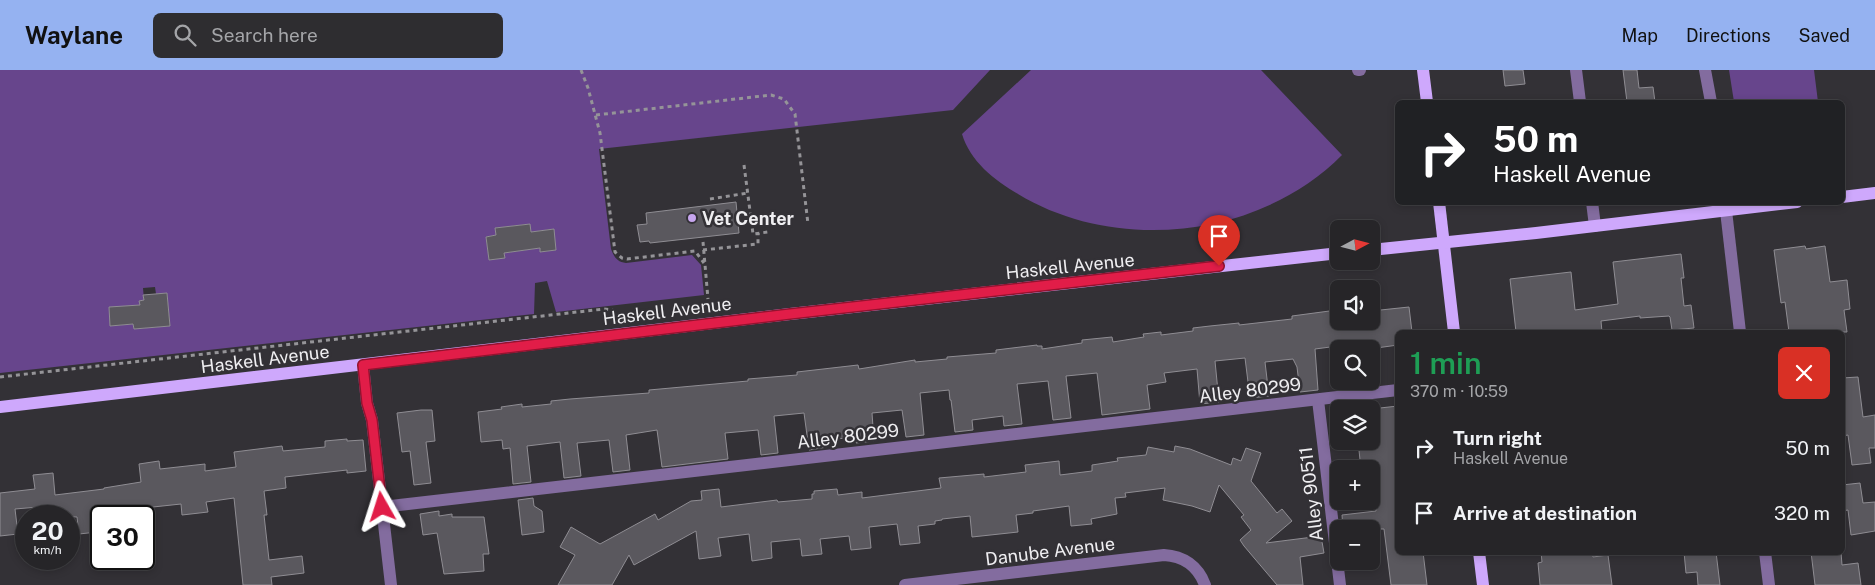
<!DOCTYPE html>
<meta charset="utf-8">
<style>
:root{--surface:#262528;--page:#2e2d30;--text:#f1f3f6;--muted:#a4a5a8;--line:#424245;--accent:#95b2f1}
body{margin:0;font-family:"Public Sans",sans-serif;background:var(--page);color:var(--text);height:100vh;display:flex;flex-direction:column;font-size:19px;white-space:nowrap}
*{box-sizing:border-box;margin:0}
p{font-size:16px;color:var(--muted)}
.icon{flex:none;width:28px;height:28px;fill:none;stroke:currentColor;stroke-width:2;stroke-linecap:round;stroke-linejoin:round}
.map{position:relative;flex:1;overflow:hidden}
.drawer{position:absolute;left:1395px;top:260px;width:450px;height:225px;display:flex;flex-direction:column;background:var(--surface);border-radius:8px;box-shadow:0 2px 8px #0003,0 0 0 1px var(--line)}
.drawer>*{flex:none}
.guide{position:absolute;left:1395px;top:30px;width:450px;height:105px;border-radius:8px;box-shadow:0 2px 8px #0003,0 0 0 1px var(--line);background:#202124;color:#fff;overflow:hidden}
.needle{width:32px;rotate:83deg}
.tools{position:absolute;left:1330px;top:150px;display:grid;gap:10px}
.tools a{display:grid;place-items:center;width:50px;height:50px;border-radius:8px;background:var(--surface);box-shadow:0 2px 8px #0003,0 0 0 1px var(--line);font-size:25px}
.speed{position:absolute;left:15px;top:435px;display:flex;gap:10px;font-size:25px;font-weight:700;text-align:center}
.speed>*{display:grid;place-content:center;width:65px;height:65px;border-radius:50%;background:var(--surface);box-shadow:0 2px 8px #0003,0 0 0 1px var(--line);line-height:1}
.speed small{font-size:12px;font-weight:400}
.speed .limit{border:2px solid #111;border-radius:8px;background:#fff;color:#111}
.pin{position:absolute;display:grid;place-items:center;width:42px;height:42px;color:#fff;margin:-51px -21px;border-radius:50% 50% 50% 0;rotate:-45deg;box-shadow:0 0 5px #0007}
.pin .icon{rotate:45deg}
.me{position:absolute;width:55px;margin:-28px;rotate:354deg;stroke-linejoin:round;filter:drop-shadow(0 0 4px #0008)}
.turn{display:flex;align-items:center;gap:18px;height:105px;padding:0 15px;font-size:22px}
.turn .icon{width:65px;height:65px;stroke-width:2.5}
.turn b{display:block;font-size:35px;line-height:42px}
.round{display:grid;place-items:center;flex:none;width:52px;height:52px;border-radius:8px;background:var(--page)}
.summary{display:flex;align-items:center;justify-content:space-between;height:85px;padding:0 15px}
h1{font-size:30px;font-weight:600;line-height:38px;color:#1e9e55}
ul{padding:0;list-style:none}
li{display:flex;align-items:center;gap:15px;height:65px;padding:0 15px}
li div{flex:1}
li b{display:block;font-size:19px}
li em{font-style:normal}
header{display:flex;align-items:center;gap:30px;box-sizing:border-box;height:70px;padding:0 25px;background:var(--accent);color:#111}
header strong{font-size:24px}
nav{display:flex;gap:28px;margin-inline-start:auto;font-size:18px}
.search{width:350px;height:45px;background:var(--page);display:flex;align-items:center;gap:12px;box-sizing:border-box;padding:0 18px;border-radius:8px;color:var(--muted);font-size:19px}
.map>svg:first-child{display:block}
</style>
<header>
<strong>Waylane</strong>
<div class="search"><svg class="icon" aria-label="search" viewBox="0 0 24 24"><circle cx="10" cy="10" r="6"/><path d="M15 15l6 6"/></svg>Search here</div>
<nav><a>Map</a><a>Directions</a><a>Saved</a></nav>
</header>
<div class="map">
<svg width="1875" height="515" viewBox="0 0 1875 515">
<rect width="100%" height="100%" fill="#333136"/>
<g fill="#67458c" fill-rule="evenodd">
<path d="M0,0H990L953,40L599,79L611,179C614,187 617,192 626,193L692,185L701,195L704,225L556,242L547,211L535,213L534,244L0,303ZM529,154L531,162L553,159L556,180L541,182L540,178L504,183V188L489,190L486,167L496,165V158ZM155,217L156,224L167,223L170,256L134,259L133,254L111,256L109,238L140,235V231L144,230L143,218Z"/>
<path d="M1031,0H1261L1342,85C1260,168 1117,184 1018,124C994,110 970,91 962,64Z"/>
<polygon points="1729,0 1814,0 1818,32 1734,32"/>
</g>
<g fill="#5a585e" stroke="#8f8d93">
<polygon points="1503,0 1523,0 1525,14 1505,16"/>
<polygon points="1623,0 1637,0 1639,18 1653,17 1655,32 1627,32"/>
<polygon points="736,132 739,163 650,173 649,171 640,172 637,155 647,154 646,143"/>
<polygon points="530,154 531,162 554,159 556,180 540,182 540,178 504,183 505,188 489,190 486,167 496,165 495,158"/>
<polygon points="1805,176 1806,179 1825,176 1830,212 1847,210 1850,239 1844,240 1847,262 1789,262 1785,232 1781,233 1774,180"/>
<polygon points="1681,184 1684,208 1681,208 1684,236 1691,235 1694,258 1672,260 1670,247 1669,246 1640,248 1640,246 1601,251 1602,262 1516,262 1510,209 1571,202 1575,240 1618,234 1613,192"/>
<polygon points="167,223 170,256 134,259 133,254 110,256 109,237 140,235 139,231 144,230 143,225"/>
<polygon points="1409,237 1412,262 1398,262 1398,275 1369,279 1369,272 1315,279 1318,320 1300,322 1297,297 1293,289 1265,292 1269,326 1250,328 1245,288 1215,291 1219,332 1200,334 1197,299 1164,303 1166,312 1147,315 1150,339 1102,345 1097,303 1066,306 1071,348 1053,350 1048,311 1017,314 1022,354 1004,356 1003,346 972,350 973,360 955,362 951,330 950,330 949,320 920,323 924,365 906,367 902,340 872,343 874,371 856,373 856,367 826,370 827,377 809,380 804,343 774,346 778,383 761,385 758,360 725,363 728,389 662,397 657,360 626,365 630,400 613,402 609,370 577,373 581,406 564,408 560,372 527,376 531,412 513,414 510,378 503,379 502,370 481,372 478,342 502,339 501,337 522,334 522,337 551,334 551,331 570,329 649,323 649,320 748,311 748,309 797,305 797,302 858,295 859,299 915,290 915,292 947,289 947,287 996,283 996,280 1037,275 1037,276 1042,276 1042,279 1082,273 1082,270 1112,267 1113,272 1144,267 1143,264 1161,262 1161,265 1193,261 1193,258 1210,256 1239,253 1239,255 1292,249 1292,246 1337,240 1339,251 1371,251 1371,241"/>
<polygon points="1858,307 1863,347 1875,345 1875,378 1869,378 1871,393 1852,395 1848,365 1842,366 1842,308"/>
<polygon points="1348,311 1367,311 1368,315 1349,317"/>
<polygon points="1370,331 1370,339 1351,339 1351,334"/>
<polygon points="1398,336 1398,482 1423,482 1427,515 1391,515 1384,459 1343,459 1342,445 1376,441 1372,399 1361,399 1358,371 1371,371 1371,339"/>
<polygon points="421,340 432,340 435,371 426,372 431,413 414,415 410,381 402,382 397,343"/>
<polygon points="347,369 347,371 363,370 366,401 347,403 347,400 285,407 286,418 264,421 267,445 264,445 269,490 302,486 304,503 271,507 272,515 243,515 234,428 206,432 208,442 182,445 181,434 153,437 154,446 140,446 140,444 124,446 95,446 97,462 79,464 77,447 52,446 50,436 15,439 18,464 0,466 0,423 35,419 33,405 53,403 55,425 104,419 104,418 141,412 139,394 159,391 160,399 205,394 205,401 236,397 234,382 282,376 283,381 325,377 325,371"/>
<polygon points="1175,376 1190,379 1231,395 1233,388 1241,391 1246,378 1261,383 1251,411 1277,443 1282,439 1292,451 1266,473 1321,466 1324,483 1300,487 1303,515 1277,515 1244,476 1240,470 1251,460 1241,447 1244,445 1219,415 1210,442 1192,436 1163,430 1165,418 1125,423 1126,427 1115,428 1117,444 1091,449 1092,454 1071,456 1069,436 1033,441 1033,443 1016,445 1018,462 972,467 970,446 942,449 942,450 935,451 935,454 918,456 920,473 900,475 897,454 869,457 871,478 851,480 849,466 820,469 822,484 802,486 800,469 771,472 772,488 752,491 749,464 718,468 721,486 699,489 696,461 634,495 629,485 612,515 558,515 575,485 560,477 571,457 600,474 655,444 658,450 691,431 702,430 701,421 719,419 721,437 777,430 778,432 812,429 812,424 814,424 814,421 837,419 838,425 862,422 862,428 941,418 939,408 984,404 984,407 1026,402 1025,395 1059,391 1060,405 1092,401 1092,395 1118,391 1117,388 1146,385 1148,377 1174,382"/>
<polygon points="1860,413 1863,433 1875,432 1875,461 1851,465 1848,440 1842,441 1842,415"/>
<polygon points="533,428 534,436 542,441 544,462 522,465 518,430"/>
<polygon points="439,441 439,446 452,444 452,447 484,447 489,484 483,484 484,501 444,504 437,463 423,465 420,444"/>
<polygon points="1541,482 1592,482 1593,487 1608,485 1612,515 1540,515 1538,493 1542,492"/>
<polygon points="1684,482 1716,482 1720,515 1698,515 1697,502 1686,503"/>
<polygon points="1811,482 1841,482 1842,495 1858,493 1861,515 1815,515"/>
</g>
<g fill="none" stroke-linecap="round" stroke-linejoin="round">
<g stroke="#959498" stroke-width="3" stroke-dasharray="4 4" stroke-linecap="butt">
<polyline points="581,0 588,18 600,63 615,182 622,188 627,189 695,181 704,193"/>
<polyline points="596,45 771,25 784,29 795,44 808,154"/>
<polyline points="744,95 753,164 768,162"/>
<polyline points="710,129 748,123"/>
<polyline points="703,172 708,229"/>
<polyline points="703,180 758,174 758,163"/>
<polyline points="0,307 604,239 613,240"/>
</g>
<g stroke="#836c9f" stroke-width="12">
<polyline points="1358,0 1360,0"/>
<polyline points="1576,0 1580,32"/>
<polyline points="1705,0 1711,32"/>
<polyline points="1592,132 1595,156"/>
<polyline points="1725,132 1740,262"/>
<polyline points="363,295 367,333 372,350 391,515"/>
<polyline points="1318,330 1340,515"/>
<polyline points="382,437 1398,320"/>
<polyline points="1765,482 1769,515"/>
<path d="M905,515L1164,485C1183,486 1198,496 1205,515"/>
</g>
<g stroke="#cea8fc" stroke-width="12">
<polyline points="1423,0 1427,32"/>
<polyline points="1842,127 1875,123"/>
<polyline points="1439,132 1454,262"/>
<polyline points="1371,180 1536,163 1797,132"/>
<polyline points="0,337 790,244 1339,183"/>
<polyline points="1479,482 1483,515"/>
</g>
</g>
<g fill="none" stroke-linecap="round" stroke-linejoin="round">
<defs>
<polyline id="route" points="382,437 372,350 367,333 363,295 790,244 1219,196"/>
</defs>
<use href="#route" stroke="#92132f" stroke-width="12"/>
<use href="#route" stroke="#e11d48" stroke-width="9"/>
</g>
<circle fill="#c7a6ef" stroke="#333136" stroke-width="2" cx="692" cy="148" r="5"/>
<g text-anchor="middle" dominant-baseline="central" stroke-width="5" stroke-linejoin="round" paint-order="stroke">
<g font-size="18" font-weight="bold" fill="#efeef1" stroke="#333136" text-anchor="start">
<text x="702" y="148">Vet Center</text>
</g>
<g font-size="18" fill="#efeef1" stroke="#333136">
<text transform="translate(1070 196) rotate(-6)">Haskell Avenue</text>
<text transform="translate(667 241) rotate(-7)">Haskell Avenue</text>
<text transform="translate(265 289) rotate(-7)">Haskell Avenue</text>
<text transform="translate(1250 320) rotate(-7)">Alley 80299</text>
<text transform="translate(848 366) rotate(-7)">Alley 80299</text>
<text transform="translate(1311 424) rotate(-97)">Alley 90511</text>
<text transform="translate(1050 481) rotate(-7)">Danube Avenue</text>
</g>
</g>
</svg>
<div class="tools">
<a><svg class="needle" viewBox="-14 -14 28 28"><path d="M0-13l5 13h-10z" fill="#e53935"/><path d="M0 13l5-13h-10z" fill="#a4a5a8"/></svg></a>
<a><svg class="icon" aria-label="sound" viewBox="0 0 24 24"><path d="M4 9h4l5-4v14l-5-4H4zM17 9q2 3 0 6"/></svg></a>
<a><svg class="icon" aria-label="search" viewBox="0 0 24 24"><circle cx="10" cy="10" r="6"/><path d="M15 15l6 6"/></svg></a>
<a><svg class="icon" aria-label="layers" viewBox="0 0 24 24"><path d="M12 4l9 5-9 5-9-5zM3 14l9 5 9-5"/></svg></a>
<a>+</a>
<a>−</a>
</div>
<div class="speed"><div>20<small>km/h</small></div><div class="limit">30</div></div>
<div class="pin" style="left:1219px;top:196px;background:#d93025"><svg class="icon" aria-label="arrive" viewBox="0 0 24 24"><path d="M6 21V4h12l-3 4 3 4H6"/></svg></div>
<svg class="me" style="left:382px;top:437px" viewBox="-20 -20 40 40"><path d="M0-17L14 15 0 8-14 15z" fill="#e11d48" stroke="#fff" stroke-width="4"/></svg>
<div class="guide">
<div class="turn"><svg class="icon" aria-label="right" viewBox="0 0 24 24"><path d="M7 20v-9h11M14 6l5 5-5 5"/></svg><div><b>50 m</b>Haskell Avenue</div></div>
</div>
<section class="drawer">
<div class="summary"><div><h1>1 min</h1><p>370 m · 10:59</p></div><a class="round" style="background:#d93025;color:#fff"><svg class="icon" aria-label="close" viewBox="0 0 24 24"><path d="M6 6l12 12M18 6L6 18"/></svg></a></div>
<ul>
<li><svg class="icon" aria-label="right" viewBox="0 0 24 24"><path d="M7 20v-9h11M14 6l5 5-5 5"/></svg><div><b>Turn right</b><p>Haskell Avenue</p></div><em>50 m</em></li>
<li><svg class="icon" aria-label="arrive" viewBox="0 0 24 24"><path d="M6 21V4h12l-3 4 3 4H6"/></svg><div><b>Arrive at destination</b></div><em>320 m</em></li>
</ul>
</section>
</div>
